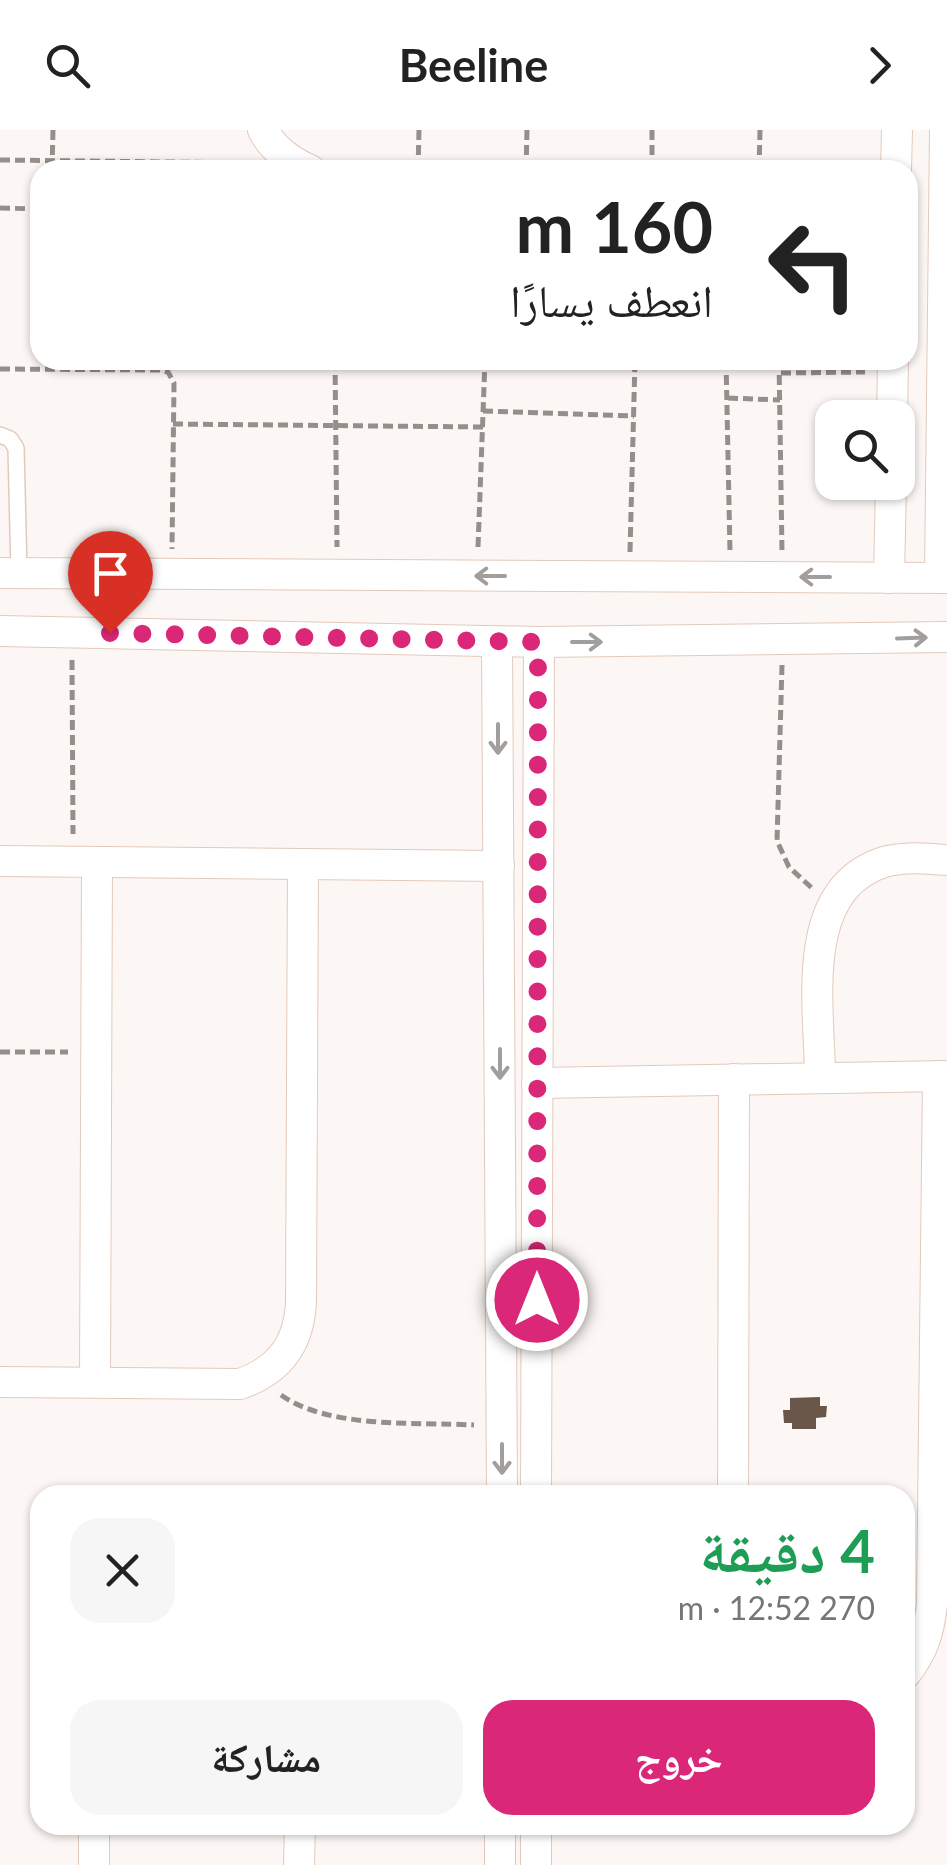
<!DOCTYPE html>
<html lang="ar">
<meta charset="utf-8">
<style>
:root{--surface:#fff;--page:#f6f6f6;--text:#222;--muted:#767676;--accent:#db2777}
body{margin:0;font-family:Lato,"Noto Naskh Arabic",sans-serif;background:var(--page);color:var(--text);direction:rtl;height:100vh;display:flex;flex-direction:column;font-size:38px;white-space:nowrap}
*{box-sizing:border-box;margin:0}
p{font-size:32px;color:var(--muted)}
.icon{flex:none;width:55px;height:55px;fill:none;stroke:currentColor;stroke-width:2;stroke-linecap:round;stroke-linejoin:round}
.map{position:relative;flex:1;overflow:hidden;direction:ltr}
.details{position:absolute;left:30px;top:1355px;width:885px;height:350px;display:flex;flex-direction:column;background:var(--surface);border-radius:30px;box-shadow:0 2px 8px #0004;direction:rtl}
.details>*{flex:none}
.top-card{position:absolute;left:30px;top:30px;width:888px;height:210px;border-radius:30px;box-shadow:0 2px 8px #0004;direction:rtl;background:#fff;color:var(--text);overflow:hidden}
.controls{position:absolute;left:815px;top:270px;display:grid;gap:20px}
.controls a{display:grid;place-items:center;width:100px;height:100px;border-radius:20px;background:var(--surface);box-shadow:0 2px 8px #0004;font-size:50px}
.pin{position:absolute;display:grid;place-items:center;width:85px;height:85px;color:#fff;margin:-102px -42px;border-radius:50% 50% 50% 0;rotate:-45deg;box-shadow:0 0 10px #0007}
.pin .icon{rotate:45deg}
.me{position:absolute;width:110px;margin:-55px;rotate:0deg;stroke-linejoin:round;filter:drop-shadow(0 0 8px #0008)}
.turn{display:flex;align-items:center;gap:35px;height:210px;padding:0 40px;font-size:45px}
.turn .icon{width:130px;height:130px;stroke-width:2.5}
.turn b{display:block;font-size:70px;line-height:85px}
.round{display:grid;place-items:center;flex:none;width:105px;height:105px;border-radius:30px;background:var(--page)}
.overview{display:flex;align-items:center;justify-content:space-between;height:170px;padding:0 40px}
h1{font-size:60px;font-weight:700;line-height:75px;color:#1e9e55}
.button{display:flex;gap:20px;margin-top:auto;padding:20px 40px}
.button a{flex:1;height:115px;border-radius:30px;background:var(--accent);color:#fff;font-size:40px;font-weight:700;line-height:115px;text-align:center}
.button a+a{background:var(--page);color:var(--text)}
header{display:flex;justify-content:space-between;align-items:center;height:130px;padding:0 40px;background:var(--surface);font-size:45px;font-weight:700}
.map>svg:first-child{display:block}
</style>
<header><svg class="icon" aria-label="forward" viewBox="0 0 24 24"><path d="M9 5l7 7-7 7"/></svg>Beeline<svg class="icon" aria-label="search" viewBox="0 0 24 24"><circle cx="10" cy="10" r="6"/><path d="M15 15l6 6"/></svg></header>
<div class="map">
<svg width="947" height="1735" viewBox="0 0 947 1735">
<rect width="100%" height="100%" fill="#fcf7f4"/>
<polygon fill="#6b574a" points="820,1267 820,1276 827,1276 826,1287 816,1288 816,1299 792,1299 792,1293 784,1293 783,1280 790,1280 790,1268"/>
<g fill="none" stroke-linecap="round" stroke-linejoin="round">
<defs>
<polyline id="service" points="0,305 10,309 16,318 19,443"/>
<g id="minor">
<path d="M263,0C272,18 291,32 310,40"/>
<polyline points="896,40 897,0"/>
<polyline points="892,288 893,230"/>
<polyline points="0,443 947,448"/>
<polyline points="889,448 891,352"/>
<polyline points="940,448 945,0"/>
<polyline points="0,501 539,512 947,507"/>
<polyline points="497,512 502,1365"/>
<polyline points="0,731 499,736"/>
<path d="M820,948C820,877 797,760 884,732C905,726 926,729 947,730"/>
<polyline points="537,953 947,946"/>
<path d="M0,1252L240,1254C280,1240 299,1214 301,1172L303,734"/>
<polyline points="95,1252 97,732"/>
<polyline points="536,1365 539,512"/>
<polyline points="733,1365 734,949"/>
<path d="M905,1544C923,1522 929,1502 932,1474L938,946"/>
<polyline points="94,1695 94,1735"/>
<polyline points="299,1735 300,1695"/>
<polyline points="500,1735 500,1695"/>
<polyline points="536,1735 536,1695"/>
</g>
</defs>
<use href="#service" stroke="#e2cabb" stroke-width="18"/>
<use href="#minor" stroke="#e2cabb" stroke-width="32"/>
<g stroke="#958f8b" stroke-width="5" stroke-dasharray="10 5" stroke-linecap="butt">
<polyline points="0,30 252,33"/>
<polyline points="52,40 53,0"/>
<polyline points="418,40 419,0"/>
<polyline points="526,40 527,0"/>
<polyline points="652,40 652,0"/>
<polyline points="759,40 760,0"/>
<polyline points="0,78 40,79"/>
<polyline points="335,230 337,417"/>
<polyline points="726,230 730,422"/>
<polyline points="779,230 782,422"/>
<polyline points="0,239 160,240 168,242 174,253 172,419"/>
<polyline points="781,243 865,242"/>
<polyline points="728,268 780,270"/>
<polyline points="483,281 634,286"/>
<polyline points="173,294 483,297"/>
<polyline points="478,417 485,230"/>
<polyline points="630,422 635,230"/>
<polyline points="72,530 73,704"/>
<polyline points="782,535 777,711 789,737 814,760"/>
<polyline points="0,922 68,922"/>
<path d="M281,1265C329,1299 416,1292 474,1295"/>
</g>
<use href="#service" stroke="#fff" stroke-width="15"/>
<use href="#minor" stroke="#fff" stroke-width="30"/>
</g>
<defs><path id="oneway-shaft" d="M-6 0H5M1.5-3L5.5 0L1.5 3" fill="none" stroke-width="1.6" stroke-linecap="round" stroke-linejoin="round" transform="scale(2.5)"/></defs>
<g stroke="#a19e9c">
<use href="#oneway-shaft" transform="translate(490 446) rotate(-180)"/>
<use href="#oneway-shaft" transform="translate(815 447) rotate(-180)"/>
<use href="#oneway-shaft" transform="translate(912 508) rotate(-2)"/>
<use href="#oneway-shaft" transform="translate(587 512)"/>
<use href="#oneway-shaft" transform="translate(498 609) rotate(90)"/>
<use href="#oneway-shaft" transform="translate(500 934) rotate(90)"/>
<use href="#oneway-shaft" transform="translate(502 1329) rotate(90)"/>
</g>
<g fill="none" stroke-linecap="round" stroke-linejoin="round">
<polyline stroke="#db2777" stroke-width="18" stroke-dasharray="0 32.4" points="110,503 538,512 537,1170"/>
</g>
</svg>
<div class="controls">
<a><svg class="icon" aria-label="search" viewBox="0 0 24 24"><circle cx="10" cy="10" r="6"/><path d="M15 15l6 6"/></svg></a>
</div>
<div class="pin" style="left:110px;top:503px;background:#d93025"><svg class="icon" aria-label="arrive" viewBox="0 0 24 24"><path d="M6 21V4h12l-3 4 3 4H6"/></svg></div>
<svg class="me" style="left:537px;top:1170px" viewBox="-20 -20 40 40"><circle r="17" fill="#db2777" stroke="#fff" stroke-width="3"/><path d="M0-11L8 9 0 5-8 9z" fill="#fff"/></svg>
<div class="top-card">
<div class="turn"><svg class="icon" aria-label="left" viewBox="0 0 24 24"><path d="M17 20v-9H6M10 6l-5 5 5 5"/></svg><div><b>160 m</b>انعطف يسارًا</div></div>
</div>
<section class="details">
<div class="overview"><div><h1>4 دقيقة</h1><p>270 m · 12:52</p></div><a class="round"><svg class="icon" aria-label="close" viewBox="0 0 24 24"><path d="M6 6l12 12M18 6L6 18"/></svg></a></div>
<div class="button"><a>خروج</a><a>مشاركة</a></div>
</section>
</div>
